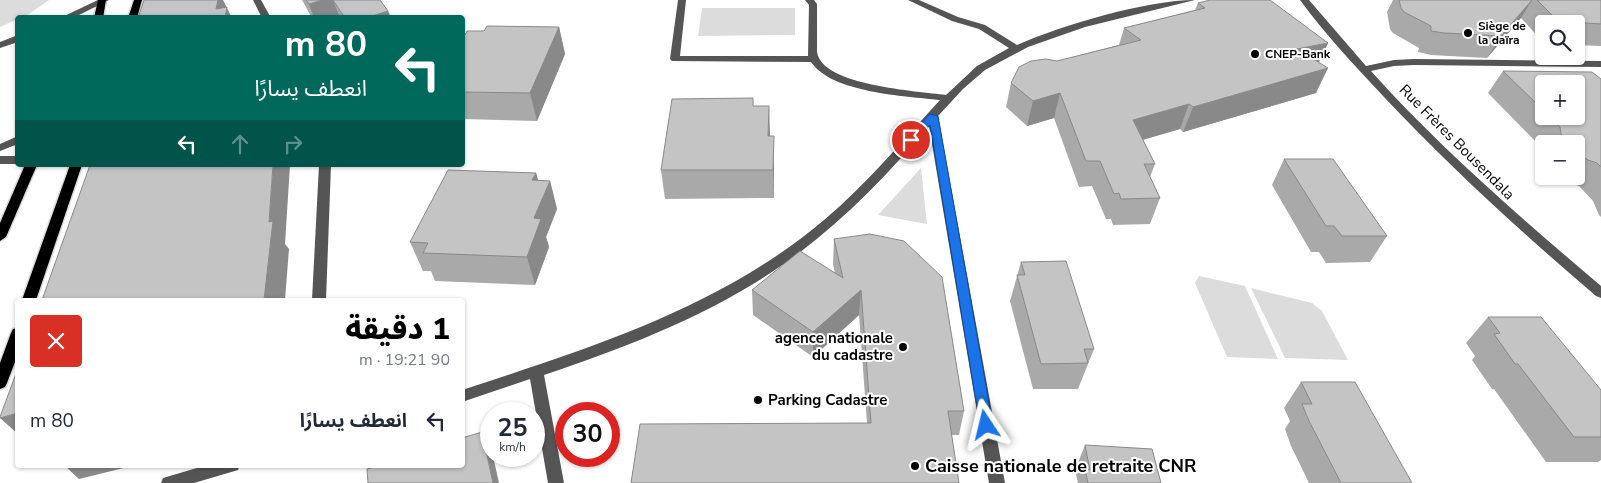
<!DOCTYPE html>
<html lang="ar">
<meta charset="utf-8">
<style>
:root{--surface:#fff;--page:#f2f2f3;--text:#1f2937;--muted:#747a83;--accent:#000}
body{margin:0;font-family:"Nunito Sans","Noto Sans Arabic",sans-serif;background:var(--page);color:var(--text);direction:rtl;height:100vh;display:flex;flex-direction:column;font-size:19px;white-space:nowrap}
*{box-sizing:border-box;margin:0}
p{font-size:16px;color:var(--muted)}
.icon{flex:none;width:28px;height:28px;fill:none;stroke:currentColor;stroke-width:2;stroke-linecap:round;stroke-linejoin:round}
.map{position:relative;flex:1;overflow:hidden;direction:ltr}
.panel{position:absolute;left:15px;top:298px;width:450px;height:170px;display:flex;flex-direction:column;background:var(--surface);border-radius:5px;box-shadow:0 1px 4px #0004;direction:rtl}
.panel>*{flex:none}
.guide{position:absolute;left:15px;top:15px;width:450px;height:152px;border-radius:5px;box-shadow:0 1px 4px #0004;direction:rtl;background:#00695c;color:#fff;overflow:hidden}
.controls{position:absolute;left:1535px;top:15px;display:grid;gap:10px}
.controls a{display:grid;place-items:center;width:50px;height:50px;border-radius:5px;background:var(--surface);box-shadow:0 1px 4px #0004;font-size:25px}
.speed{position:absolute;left:480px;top:402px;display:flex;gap:10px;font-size:25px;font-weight:700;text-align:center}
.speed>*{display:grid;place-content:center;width:65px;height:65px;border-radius:50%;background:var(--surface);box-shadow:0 1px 4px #0004;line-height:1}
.speed small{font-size:12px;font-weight:400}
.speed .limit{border:8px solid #d22;background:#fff;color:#111}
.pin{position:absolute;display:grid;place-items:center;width:42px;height:42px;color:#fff;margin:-21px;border:2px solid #fff;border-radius:50%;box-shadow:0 1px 5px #0007}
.me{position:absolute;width:55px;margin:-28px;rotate:350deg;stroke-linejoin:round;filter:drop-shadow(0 0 4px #0008)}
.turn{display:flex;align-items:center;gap:18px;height:105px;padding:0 15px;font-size:22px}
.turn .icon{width:65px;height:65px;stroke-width:2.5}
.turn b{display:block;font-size:35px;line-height:42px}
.lanes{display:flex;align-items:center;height:48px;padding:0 15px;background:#0003;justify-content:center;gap:25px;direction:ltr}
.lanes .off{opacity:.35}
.round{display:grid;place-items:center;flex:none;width:52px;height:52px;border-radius:5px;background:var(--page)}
.head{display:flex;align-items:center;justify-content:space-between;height:85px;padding:0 15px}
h1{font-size:30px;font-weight:800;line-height:38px;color:var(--accent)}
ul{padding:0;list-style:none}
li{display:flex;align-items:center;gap:15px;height:75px;padding:0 15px}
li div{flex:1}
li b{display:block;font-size:19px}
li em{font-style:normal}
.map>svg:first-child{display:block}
</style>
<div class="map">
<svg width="1601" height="483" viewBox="0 0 1601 483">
<rect width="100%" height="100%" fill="#fff"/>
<g fill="#dcdcdc">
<polygon points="0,0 49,0 29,14 0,27"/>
<polygon points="702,8 795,8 795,35 698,36"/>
<polygon points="921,168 927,224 878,215"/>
<polygon points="1199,276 1245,286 1278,359 1227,357 1195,283"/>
<polygon points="1251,288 1312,303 1322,311 1348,360 1285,358"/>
</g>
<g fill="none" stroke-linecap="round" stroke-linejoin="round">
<defs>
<g id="major">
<polygon points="98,0 106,0 103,18 94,18"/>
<polygon points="134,0 142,0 137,18 128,18"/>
<polygon points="25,165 37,165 6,237 0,241 0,223"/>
<polygon points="70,165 82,165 36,300 22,300"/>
<polygon points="18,328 18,354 7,383 5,387 0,389 0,363 11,333 13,329"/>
</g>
</defs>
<use href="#major" stroke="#dbdbdb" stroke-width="3"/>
<g fill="#555" fill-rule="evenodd">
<polygon points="98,0 109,0 73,18 60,18"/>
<polygon points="253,0 261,0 271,18 262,18"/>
<path d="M678,0H686L680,56H808L809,5L805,0H814L817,4V52C822,86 918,91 946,95L977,66L1009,48L979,29L952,21L908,0H919L958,17L985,25L1017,45C1062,25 1147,0 1195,0L1085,27L1028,47L985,70L963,89L938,116L1005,483H989L929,126C890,172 848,216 799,253C723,310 633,345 544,375L564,483H548L530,379L462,402V390C590,348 720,308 824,220C867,184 902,141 940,100C905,96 832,93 811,62L672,61L670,59Z"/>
<path d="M1300,0H1309L1366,66L1394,60L1414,59L1601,61V67L1414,65L1394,66L1371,71C1441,149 1521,218 1601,286V298L1596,296C1522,233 1451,168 1384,97C1355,66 1325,34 1300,0Z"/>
<polygon points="18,35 18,42 0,48 0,42"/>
<polygon points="18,136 18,144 0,151 0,144"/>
<rect x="0" y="156" width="18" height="8"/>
<polygon points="319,165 331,165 326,300 312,300"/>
<polygon points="207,465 240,465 238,470 194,483 161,483 163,478"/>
</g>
<use href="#major" fill="#000" fill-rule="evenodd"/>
</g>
<g fill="#a9a9a9" fill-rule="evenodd">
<polygon points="302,0 380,0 388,11 391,18 312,18"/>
<polygon points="1393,0 1601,0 1601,46 1576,45 1576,24 1544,24 1544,43 1521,18 1487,58 1431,55 1418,52 1419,48 1393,33 1390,29 1387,12"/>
<polygon points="1198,3 1328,43 1319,62 1316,93 1183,132 1180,129 1143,140 1155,164 1150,177 1160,198 1150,224 1113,225 1111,219 1106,219 1092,186 1079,187 1054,118 1027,126 1006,107 1011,83 1057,61 1119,45 1124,28 1195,10"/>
<polygon points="559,27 565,54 537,121 462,119 462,35 484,31"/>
<path d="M1503,71L1601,79V217L1599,215L1593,201L1579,186L1570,183L1560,176H1576V144H1544V155L1543,149L1488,93ZM1544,84L1576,116H1544Z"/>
<polygon points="753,98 753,106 770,136 774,164 774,198 665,199 661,170"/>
<polygon points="1284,159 1387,236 1370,262 1326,263 1319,252 1311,252 1272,185"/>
<polygon points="536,173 538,180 550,181 557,209 546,237 549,247 535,285 435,281 431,271 423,271 410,242"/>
<polygon points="834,239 964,411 959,435 952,435 867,423 859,315 813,357 753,315 752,290 835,274 833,264"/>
<polygon points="1021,262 1094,349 1078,389 1033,389 1010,301"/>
<polygon points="1488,317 1601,390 1601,460 1598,462 1546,462 1494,389 1492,389 1472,360 1475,356 1466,343"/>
<polygon points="1301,382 1412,483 1309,483 1291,446 1285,429 1290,421 1284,408"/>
<polygon points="1085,445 1161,483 1078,483 1075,470"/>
</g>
<g fill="#898989">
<polygon points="212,0 223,0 232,18 221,18"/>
<polygon points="323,0 333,0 340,18 314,18 309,4"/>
<polygon points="1532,0 1521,18 1487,58 1501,36"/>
<polygon points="388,11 391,18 366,18"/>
<polygon points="559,27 565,54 537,121 530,93"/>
<polygon points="1328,43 1316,68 1297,49"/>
<polygon points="1328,68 1316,93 1183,132 1193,107"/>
<polygon points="1060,93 1054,118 1027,126 1033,101"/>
<polygon points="1189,104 1180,129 1124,145 1133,120"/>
<polygon points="769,106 770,134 769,164 768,136"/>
<polygon points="774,136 774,198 773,170"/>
<polygon points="273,165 290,165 285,244 289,249 285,300 264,300 269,222"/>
<polygon points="536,173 543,198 550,181 557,209 546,237 549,247 535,285 527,257 534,218 532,180"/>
<polygon points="861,290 859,315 813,357 813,332"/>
<polygon points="18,413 18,434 0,418"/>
<polygon points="482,432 491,451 491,456 493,456 499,483 493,483"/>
<polygon points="64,465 136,465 79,479"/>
</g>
<g fill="#c4c4c4" stroke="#898989">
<polygon points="144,0 218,0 216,9 227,7 225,18 138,18"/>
<polygon points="306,0 323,0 309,4"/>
<polygon points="333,0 380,0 388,11 366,18 345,18"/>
<polygon points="1210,0 1270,0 1328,43 1297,49 1328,68 1193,107 1189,104 1133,120 1155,164 1144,164 1160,198 1121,199 1119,193 1114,194 1100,161 1086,161 1060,93 1033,101 1011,83 1019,67 1031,61 1046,59 1057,61 1141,40 1124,28 1205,8 1198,3"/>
<polygon points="1399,0 1532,0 1501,36 1444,33 1431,31 1431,26 1404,12 1401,8"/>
<polygon points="1537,0 1601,0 1601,24 1558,21"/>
<polygon points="487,26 559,27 530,93 462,92 462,35 465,35 467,31 484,31"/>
<polygon points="1503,71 1592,72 1601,79 1601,167 1597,163 1588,160 1576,152 1576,144 1565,144 1562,140 1560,127 1549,116 1576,116 1576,84 1544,84 1544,111"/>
<polygon points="753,98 753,106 769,106 768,136 774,136 773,170 661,170 672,99"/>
<polygon points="1284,159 1333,159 1387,236 1342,236 1334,226 1326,226"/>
<polygon points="90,165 273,165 269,222 273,221 264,300 42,300"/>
<polygon points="448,170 536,173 532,180 550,181 534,218 541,219 527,257 423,253 428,243 410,242"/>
<polygon points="870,234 904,241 942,277 964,411 948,411 959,483 631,483 640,424 871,423 861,290 813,332 752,290 800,251 843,278 834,239"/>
<polygon points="1066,261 1094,349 1084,349 1088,363 1041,364 1017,275 1025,275 1021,262"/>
<polygon points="1488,317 1541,317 1601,390 1601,437 1574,437 1518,364 1515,364 1494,334 1500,333"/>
<polygon points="18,368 18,413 0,418 0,417"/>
<polygon points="1301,382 1355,382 1412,483 1341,483 1309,421 1302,404 1312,404"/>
<polygon points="482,432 493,483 368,483 367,469 381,465 462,465 462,438"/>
<polygon points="1085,445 1152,449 1161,483 1088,483 1085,469 1090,470"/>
</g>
<polygon fill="#1a73e8" stroke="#114b97" points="930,114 938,116 993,425 991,429 982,429 980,425 930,125 915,142 906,140"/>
<g fill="#000" stroke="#fff" stroke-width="2">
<circle cx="1468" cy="33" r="5"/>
<circle cx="1255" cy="54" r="5"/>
<circle cx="903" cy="347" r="5"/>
<circle cx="758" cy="400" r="5"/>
<circle cx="915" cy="466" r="5"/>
</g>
<g text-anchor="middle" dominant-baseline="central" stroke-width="4" stroke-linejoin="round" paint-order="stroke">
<g font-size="12" font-weight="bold" fill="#000" stroke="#fff" text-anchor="start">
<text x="1478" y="26">Siège de<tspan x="1478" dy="14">la daïra</tspan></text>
<text x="1265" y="54">CNEP-Bank</text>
</g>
<g font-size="15" fill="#000" stroke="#fff">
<text transform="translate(1457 142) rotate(45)">Rue Frères Bousendala</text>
</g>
<g font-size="15" font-weight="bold" fill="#000" stroke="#fff" text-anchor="end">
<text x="893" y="338">agence nationale<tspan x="893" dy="17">du cadastre</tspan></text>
<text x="768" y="400" text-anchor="start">Parking Cadastre</text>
</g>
<g font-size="18" font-weight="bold" fill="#000" stroke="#fff" text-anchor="start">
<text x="925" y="466">Caisse nationale de retraite CNR</text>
</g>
</g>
</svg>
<div class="controls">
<a><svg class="icon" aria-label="search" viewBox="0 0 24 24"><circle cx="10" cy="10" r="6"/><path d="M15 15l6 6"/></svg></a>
<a>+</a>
<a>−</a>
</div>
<div class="speed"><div>25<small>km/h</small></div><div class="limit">30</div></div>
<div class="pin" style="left:911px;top:140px;background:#d93025"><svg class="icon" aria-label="arrive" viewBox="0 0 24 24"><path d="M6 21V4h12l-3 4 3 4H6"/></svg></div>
<svg class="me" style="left:986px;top:425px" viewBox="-20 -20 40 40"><path d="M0-17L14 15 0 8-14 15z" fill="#1a73e8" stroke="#fff" stroke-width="4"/></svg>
<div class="guide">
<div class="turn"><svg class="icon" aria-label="left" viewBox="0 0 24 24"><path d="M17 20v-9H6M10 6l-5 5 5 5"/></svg><div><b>80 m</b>انعطف يسارًا</div></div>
<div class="lanes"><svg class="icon" aria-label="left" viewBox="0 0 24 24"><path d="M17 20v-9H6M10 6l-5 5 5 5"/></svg><svg class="icon off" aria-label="ahead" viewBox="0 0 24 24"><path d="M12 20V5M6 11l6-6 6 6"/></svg><svg class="icon off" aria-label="right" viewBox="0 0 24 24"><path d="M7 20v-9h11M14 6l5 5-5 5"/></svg></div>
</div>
<section class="panel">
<div class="head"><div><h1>1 دقيقة</h1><p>90 m · 19:21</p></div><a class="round" style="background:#d93025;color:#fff"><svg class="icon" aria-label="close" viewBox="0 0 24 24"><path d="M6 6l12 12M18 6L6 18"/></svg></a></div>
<ul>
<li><svg class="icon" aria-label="left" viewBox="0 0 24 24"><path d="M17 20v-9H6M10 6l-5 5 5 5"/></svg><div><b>انعطف يسارًا</b></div><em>80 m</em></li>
</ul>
</section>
</div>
